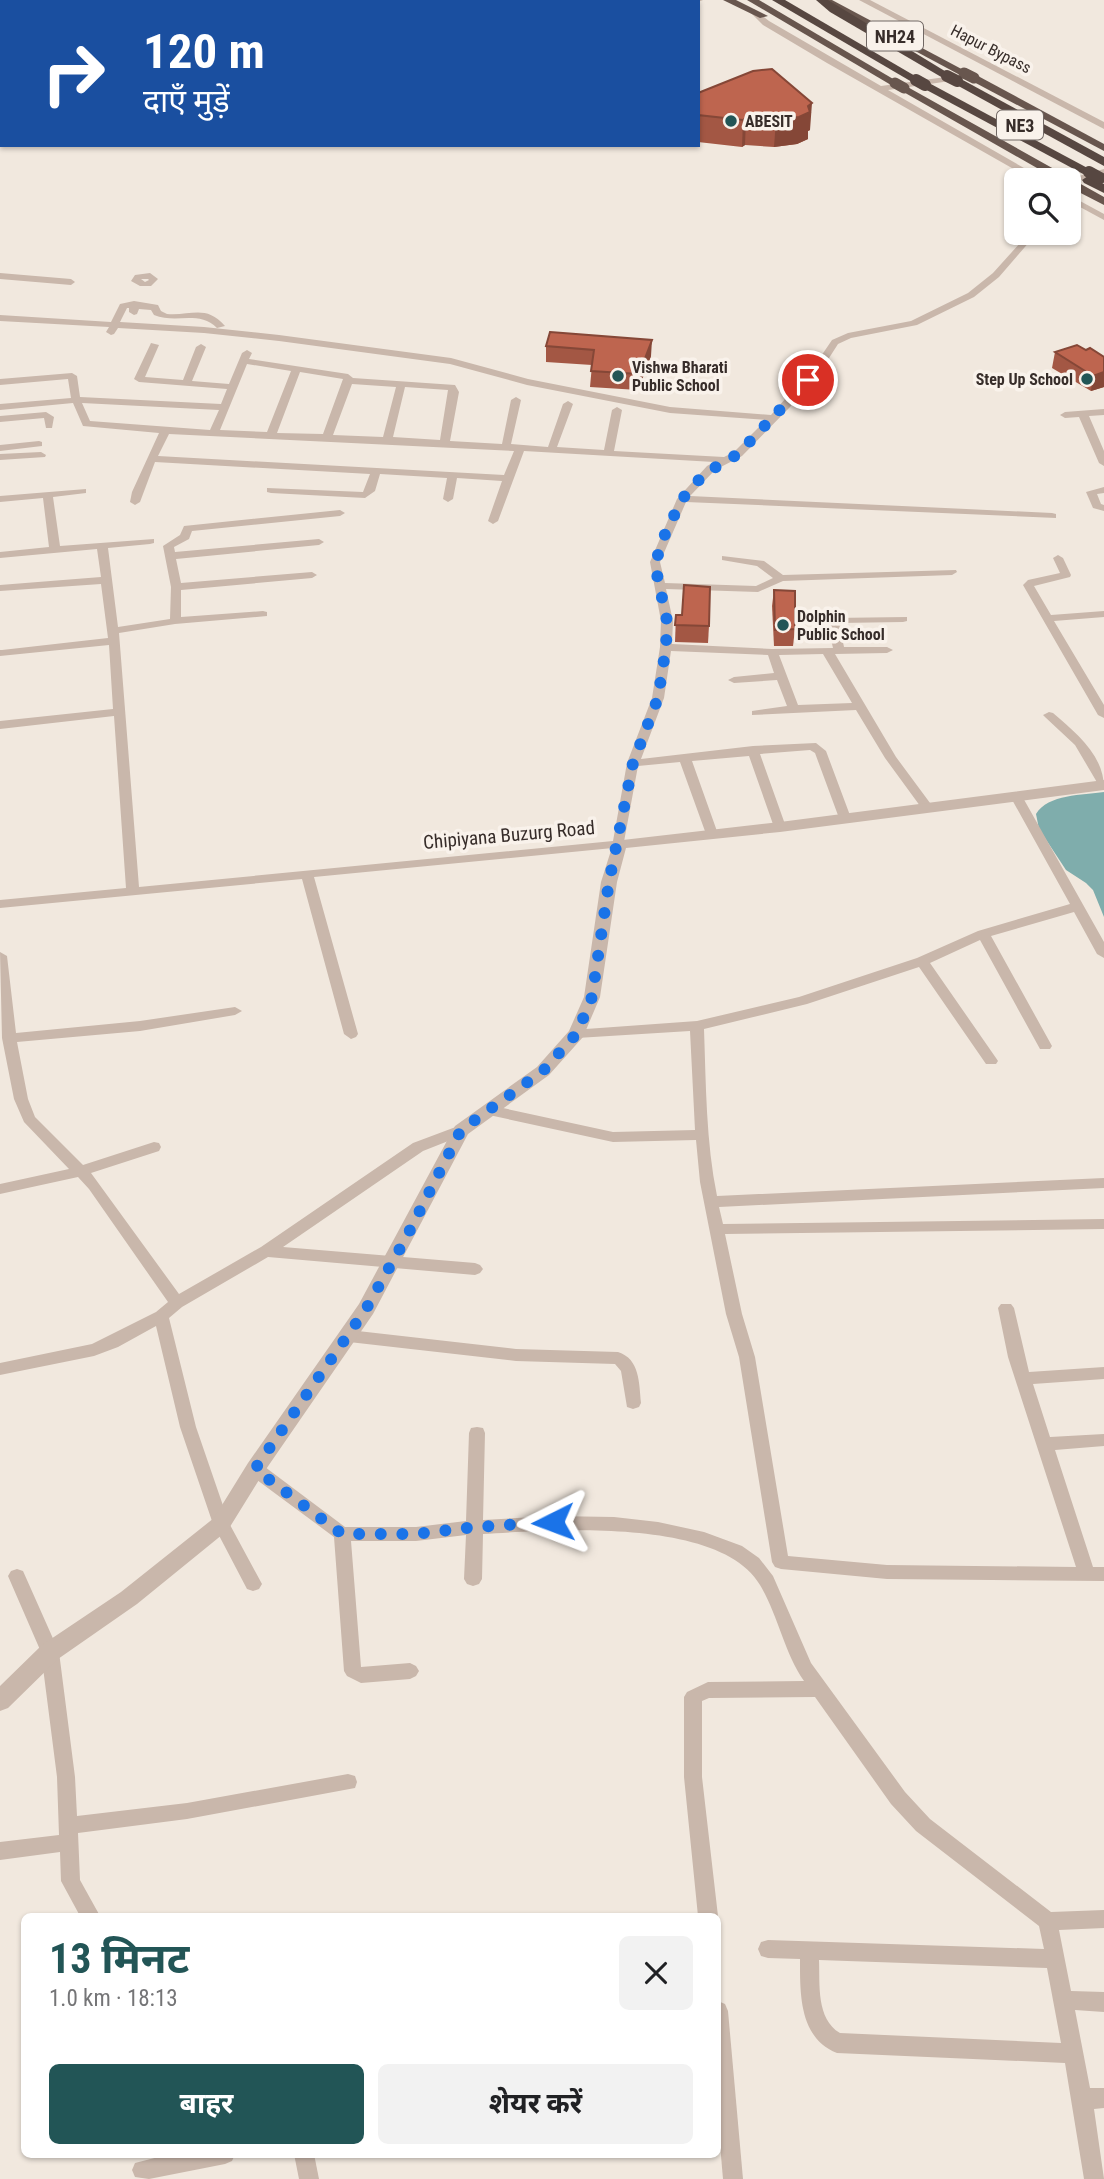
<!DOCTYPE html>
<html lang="hi">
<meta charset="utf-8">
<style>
:root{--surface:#fff;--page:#f2f2f2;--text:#202124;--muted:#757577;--accent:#225556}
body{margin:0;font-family:"Roboto Condensed","Noto Sans Devanagari",sans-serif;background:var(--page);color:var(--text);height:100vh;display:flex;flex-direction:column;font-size:26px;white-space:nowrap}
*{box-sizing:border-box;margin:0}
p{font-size:23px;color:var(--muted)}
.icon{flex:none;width:38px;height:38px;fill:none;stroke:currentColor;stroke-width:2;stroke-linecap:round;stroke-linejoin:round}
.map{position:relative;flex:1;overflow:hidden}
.sheet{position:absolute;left:21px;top:1913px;width:700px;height:245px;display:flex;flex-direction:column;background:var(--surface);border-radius:10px;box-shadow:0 2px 5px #0004}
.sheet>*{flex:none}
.hud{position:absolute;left:0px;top:0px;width:700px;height:147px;box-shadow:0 2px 5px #0004;background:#1a4fa0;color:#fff;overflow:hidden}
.tools{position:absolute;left:1004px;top:168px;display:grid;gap:14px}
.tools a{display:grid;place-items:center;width:77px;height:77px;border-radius:10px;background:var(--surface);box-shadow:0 2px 5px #0004;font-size:35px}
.pin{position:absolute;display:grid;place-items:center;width:60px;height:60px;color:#fff;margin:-30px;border:4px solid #fff;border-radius:50%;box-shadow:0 2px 7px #0007}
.me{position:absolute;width:77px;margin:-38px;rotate:267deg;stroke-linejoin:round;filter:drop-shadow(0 0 5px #0008)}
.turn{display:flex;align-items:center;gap:24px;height:147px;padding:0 28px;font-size:32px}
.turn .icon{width:91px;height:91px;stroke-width:2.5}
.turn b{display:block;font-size:49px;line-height:60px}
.round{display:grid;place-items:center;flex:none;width:74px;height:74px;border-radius:10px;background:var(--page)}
.overview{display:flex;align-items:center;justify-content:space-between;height:119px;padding:0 28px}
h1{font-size:42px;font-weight:700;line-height:52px;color:var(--accent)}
.action{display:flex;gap:14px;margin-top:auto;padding:14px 28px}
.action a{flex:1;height:80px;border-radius:10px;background:var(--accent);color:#fff;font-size:28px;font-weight:700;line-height:80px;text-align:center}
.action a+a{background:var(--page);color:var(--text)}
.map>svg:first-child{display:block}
</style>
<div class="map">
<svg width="1104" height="2179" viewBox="0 0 1104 2179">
<rect width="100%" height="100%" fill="#f1e8de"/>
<path fill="#7fadac" d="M1104,792V917L1093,890L1086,883L1066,870L1039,829L1036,814C1048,794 1083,795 1104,792Z"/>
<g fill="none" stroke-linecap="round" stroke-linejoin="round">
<polyline stroke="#7fadac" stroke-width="2.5" points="632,2 653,0"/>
<g fill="#c9b7ab" fill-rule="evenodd">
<rect x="4" y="0" width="8" height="2"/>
<rect x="26" y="0" width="8" height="2"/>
<polygon points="93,0 101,0 93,2"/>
<rect x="219" y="0" width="8" height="2"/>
<polygon points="304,0 312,0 312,2 305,2"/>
<polygon points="678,0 703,0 698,2 676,2"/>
<polygon points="0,26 2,26 0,37"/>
<rect x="0" y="56" width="2" height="4"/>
<rect x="0" y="70" width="2" height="4"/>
<rect x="0" y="93" width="2" height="5"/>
<rect x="0" y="118" width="2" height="4"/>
<polygon points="1069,195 1104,214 1104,220 1069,201"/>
<path d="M1029,233H1037L999,277L974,297L917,325L851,338L838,344L822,369L790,407L742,456L715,470L690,496L1052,513L1056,514V518L686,502L660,562L665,583L756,586L773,578L757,566L722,560V556L764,561L783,575L956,570L957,572L952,575L783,581L758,592L666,589L673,621L672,644L772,649L833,648L827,622L832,618L907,617V621L903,622L839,623L844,647H887L893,650L887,653L835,654L896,757L933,807L931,810H923L885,758L856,710L752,715V711L787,706L777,680L734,683L728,680L734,677L774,673L768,655L671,651L664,698L641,759L753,746L816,743L826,751L851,818L849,821L845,822L839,818L815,753L810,750L760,754L786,827L780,831L774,827L749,756L692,761L718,834L712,838L706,834L680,762L638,766L623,847L314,877L358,1034L356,1037L351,1039L344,1034L302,879L0,908V900L126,888L114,716L0,729V721L113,709L109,645L0,656V650H2L108,638L101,584L0,591V585L101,577L97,549L0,558V552L49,547L43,498L0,502V496L86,489V493L53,497L60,546L154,539V543L150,544L108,548L118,627L170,619L171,587L163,546L180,535L184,526L340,510L345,513L340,516L192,531L189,539L174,547L175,552L319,539L324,542L319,545L176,559L181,583L312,572L317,575L312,578L181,590V617L263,611L267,612V616L175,624L119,633L139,887L613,841L627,763L652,698L660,647L661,621L650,562L677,499L707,466L714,462L524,451L498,521L493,524L488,521L502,481L457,478L453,499L448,502L443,499L447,478L380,474L375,491L365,498L271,493L267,492V488L363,492L370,474L155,462L140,502L135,505L130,502L132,492L159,433L83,426L73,403L0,410V404L71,398L68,379L0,385V379L72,373L77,376L80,397L221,404L227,389L139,382L134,379L151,343L159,345L145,377L183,380L196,347L201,344L206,347L192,381L229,384L242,353L247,350L252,353L249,359L348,374L353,378L455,385L459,392L450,441L502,444L511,400L516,397L521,400L511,444L548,447L563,404L568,401L573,404L557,447L604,450L612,410L617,407L622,410L614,451L724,457L734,452L766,420L670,413L527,385L450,364L279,341L204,333L118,328L114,334L111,335L106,332L109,327L0,321V315L111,322L120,304L134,301L158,305L161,311L167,314C191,316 206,304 225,326L217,328C199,310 176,324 154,315L151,310L139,309L137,314L134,315L129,312V308H127L120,322L204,327L279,335L451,358L528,379L670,407L771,415L815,365L832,340L848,333L911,321L968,293L993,273ZM247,364L291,371L267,432L220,430ZM300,372L343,379L323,434L277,433ZM352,384L396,387L383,437L333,435ZM405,387L448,390L440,440L393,437ZM82,403L219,410L210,430L90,421ZM169,434L514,451L504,475L158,456ZM823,654L852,703L798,705L779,655Z"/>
<polygon points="0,273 71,279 75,282 71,285 0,279"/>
<path d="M150,273L158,279L151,286H140L131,281L135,275ZM141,279H148L149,280L145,282Z"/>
<polygon points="1104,409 1104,415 1089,416 1104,451 1104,466 1099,463 1079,417 1065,418 1060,415 1065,412"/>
<polygon points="46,412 54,417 52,428 46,428 44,418 0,422 0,416"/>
<polygon points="39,441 42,442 42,446 0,451 0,445"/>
<polygon points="41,452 46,455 45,457 0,460 0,454"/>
<polygon points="1104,487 1104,493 1097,494 1101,504 1104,505 1104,511 1093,508 1086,492"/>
<polygon points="1058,555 1063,558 1071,575 1070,577 1034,586 1051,615 1104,611 1104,617 1054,621 1104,705 1104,718 1098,715 1023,585 1028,580 1060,573 1053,558"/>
<path d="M1049,712L1053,713C1076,733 1104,755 1104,788L1098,784L1075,745L1045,717L1043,715Z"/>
<path d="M1016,792L1022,796L1104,942V958L1097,954L1074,912L991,936L1052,1046L1050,1049H1040L980,940L930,963L996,1058L998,1061L996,1064H986L919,967L807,1004L704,1029C706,1085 706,1142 717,1196L1104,1178V1188L719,1207L723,1224L1104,1219V1229L725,1234L742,1314L755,1357L788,1556L887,1565L1076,1567L1008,1357L998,1308L1001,1304H1011L1014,1308L1029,1372L1104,1367V1379L1033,1384L1050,1437L1104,1434V1446L1055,1450L1093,1567H1104V1581L887,1579L781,1569L775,1567L772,1562L739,1357L726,1314L700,1182L696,1140L613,1142L489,1115L482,1110L489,1105L613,1132L695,1130L690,1031L577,1038L570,1033L572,1030L697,1021L799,997L917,958L978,931L1070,904L1010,796Z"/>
<polygon points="0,952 7,956 16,1033 140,1021 235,1007 242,1011 235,1015 140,1031 17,1042 28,1099 35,1117 83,1165 154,1142 159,1143 161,1147 159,1151 91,1173 179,1294 261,1247 413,1143 461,1125 468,1130 466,1134 423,1151 283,1247 475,1263 480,1265 483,1269 480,1273 475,1275 268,1257 182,1307 169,1318 196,1427 229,1523 262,1584 259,1589 253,1591 247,1589 213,1524 180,1427 156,1326 118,1347 94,1356 0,1375 0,1363 92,1344 156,1312 168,1302 89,1189 78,1177 0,1194 0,1184 69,1169 24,1122 14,1099 2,1038"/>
<path d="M349,1330L516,1349L618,1352C640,1359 639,1383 641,1403L639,1407L633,1409L627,1407L621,1371L615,1364L516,1361L349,1342L343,1340L341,1336L343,1332Z"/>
<path d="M477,1427L483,1428L485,1433L483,1520L553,1516L614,1517L658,1522L704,1532L742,1546L759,1558L773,1576L811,1663L905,1792L930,1819L1051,1912L1104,1910V1928L1059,1930L1071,1991L1104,1992V2012L1075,2010L1090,2088H1104V2108L1094,2109L1104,2179H1084L1065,2063L837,2053C799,2038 800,1994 800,1959L768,1958L761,1956L758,1949L761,1942L768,1940L1044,1949L1039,1926L916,1831L891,1804L815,1697L709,1698L702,1701V1777L718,1916H698L684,1777V1697L687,1692L708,1682L804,1681C784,1652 778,1615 760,1585C720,1517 552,1530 483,1534L482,1579L479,1584L473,1586L467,1584L464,1579L466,1535L416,1541H351L361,1667L410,1663L416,1666L419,1671L416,1676L410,1679L361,1683L347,1676L344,1671L334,1537L249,1474L247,1469L249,1464L255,1462L261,1464L345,1527H416L466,1521L469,1433L471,1428ZM819,1960L1047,1968L1061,2043L840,2033C816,2019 820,1984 819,1960Z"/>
<polygon points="17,1569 23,1571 59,1652 75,1777 77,1816 187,1803 348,1774 355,1776 357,1782 355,1788 187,1819 78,1833 80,1880 100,1916 80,1916 61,1881 60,1852 0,1860 0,1842 59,1835 57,1777 41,1652 8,1576 11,1571"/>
<polygon points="718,2001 725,2004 728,2011 743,2179 723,2179 718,2121"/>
<polygon points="170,2154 235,2154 232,2161 225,2164 149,2179 135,2177 132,2170 135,2163"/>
<polygon points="294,2154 314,2154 319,2179 299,2179"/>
</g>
<g fill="#c9b7ab" fill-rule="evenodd">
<polygon points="493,0 522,0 492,2"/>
<polygon points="545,0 575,0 544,2"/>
<polygon points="859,0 870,0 1104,122 1104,129"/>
<polygon points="754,9 769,21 881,86 967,74 969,76 964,79 888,90 1045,180 1033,180 827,63 763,25 750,12"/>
<rect x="0" y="45" width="2" height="6"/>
<polygon points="1104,169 1104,175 1069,183 1069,180 1064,180"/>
<polygon points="1104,780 1104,790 780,832 626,848 617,882 600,997 583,1037 549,1075 468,1134 373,1314 262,1475 228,1530 137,1604 58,1659 8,1708 0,1711 0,1686 42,1645 121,1592 214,1518 248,1463 359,1304 455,1126 537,1067 569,1031 584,997 601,882 614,841 780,822"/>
</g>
<g fill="#68564e" fill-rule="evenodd">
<polygon points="723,0 736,0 768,16 760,18"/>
<polygon points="747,0 759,0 900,83 891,85"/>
<polygon points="820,0 832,0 969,73 960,75"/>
<polygon points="970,76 978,76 1104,144 1104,151 970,80"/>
<polygon points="904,85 1104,197 1104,205 1069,187 1069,180 1058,180 900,90 899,88"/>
</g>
<g fill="#574741" fill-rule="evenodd">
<polygon points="772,0 785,0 922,80 912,82"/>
<polygon points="816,0 828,0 953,76 943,78 830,12"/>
<polygon points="953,79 961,79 1104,157 1104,166 953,83"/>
<polygon points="921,83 929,83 1095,172 1085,175 921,87"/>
<polygon points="1088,176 1104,184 1104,193 1084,183 1082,180"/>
</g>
<g stroke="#68564e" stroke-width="11">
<polyline points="964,73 974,78"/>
<polyline points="895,83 904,88"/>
</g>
<g stroke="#574741" stroke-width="12">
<polyline points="947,76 957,81"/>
<polyline points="916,80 925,85"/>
<polyline points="1089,172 1100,178"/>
</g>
</g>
<g fill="#a35744">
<polygon points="698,93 810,130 808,131 808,139 797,144 774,147 745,145 742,147 698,142"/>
<polygon points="550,332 651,356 638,390 590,387 592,365 546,362 546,346"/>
<polygon points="1086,350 1104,357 1104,387 1091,391 1052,368 1055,352"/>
<polygon points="774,590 795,629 793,646 774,646 772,606"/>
<polygon points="676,615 709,626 708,643 675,642"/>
</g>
<g fill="#854737">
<polygon points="812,103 810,130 808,131 808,139 797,144 774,147 776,120"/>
<polygon points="746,118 745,145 742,147 743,120"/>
<polygon points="652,340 651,356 638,390 639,374"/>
<polygon points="1104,372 1104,387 1091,391 1093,376"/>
</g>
<g fill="#be654f" stroke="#854737" stroke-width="2">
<polygon points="772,69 812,103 808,106 810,112 799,117 776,120 746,118 743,120 698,115 698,93 753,71"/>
<polygon points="550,332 652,340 639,374 591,371 594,350 546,346"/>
<polygon points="1077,345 1086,350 1090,348 1104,357 1104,372 1093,376 1055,352"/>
<polygon points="684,585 710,587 709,626 675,625 676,615 682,615"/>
<polygon points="774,590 795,591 795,629 775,630"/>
</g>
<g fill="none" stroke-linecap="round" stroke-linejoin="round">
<polyline stroke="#1a73e8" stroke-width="12" stroke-dasharray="0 21.6" points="553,1522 476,1527 416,1534 342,1534 255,1469 366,1309 407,1236 461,1130 543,1071 577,1033 592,997 609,882 633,763 658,698 666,647 667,621 656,570 659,547 682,499 704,474 738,454 808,380"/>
</g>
<g fill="#225556" stroke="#f9f2eb" stroke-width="2.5">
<circle cx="731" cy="121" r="7"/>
<circle cx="618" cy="376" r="7"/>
<circle cx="1087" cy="379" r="7"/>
<circle cx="783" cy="625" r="7"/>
</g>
<g text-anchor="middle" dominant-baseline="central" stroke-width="7" stroke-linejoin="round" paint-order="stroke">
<g font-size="16" fill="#372d2a" stroke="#f9f2eb">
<text transform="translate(991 49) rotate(27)">Hapur Bypass</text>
</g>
<g font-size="16" font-weight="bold" fill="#372d2a" stroke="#f9f2eb" text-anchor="start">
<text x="745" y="121">ABESIT</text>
<text x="632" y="367">Vishwa Bharati<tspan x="632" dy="18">Public School</tspan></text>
<text x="1073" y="379" text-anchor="end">Step Up School</text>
<text x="797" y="616">Dolphin<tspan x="797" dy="18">Public School</tspan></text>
</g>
<g fill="#f9f2eb" stroke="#716864" stroke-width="2">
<rect x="867" y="21.5" width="56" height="29" rx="5"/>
<rect x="997" y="110.5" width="46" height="29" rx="5"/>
</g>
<g font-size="18" font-weight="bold" fill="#372d2a">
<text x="895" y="36">NH24</text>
<text x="1020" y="125">NE3</text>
</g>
<g font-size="19" fill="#372d2a" stroke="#f9f2eb">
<text transform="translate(509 835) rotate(-5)">Chipiyana Buzurg Road</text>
</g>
</g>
</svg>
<div class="tools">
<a><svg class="icon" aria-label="search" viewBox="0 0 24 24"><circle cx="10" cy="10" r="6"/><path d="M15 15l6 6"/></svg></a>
</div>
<div class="pin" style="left:808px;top:380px;background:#d93025"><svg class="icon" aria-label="arrive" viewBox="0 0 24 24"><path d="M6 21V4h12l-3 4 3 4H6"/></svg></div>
<svg class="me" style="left:553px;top:1522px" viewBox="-20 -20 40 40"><path d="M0-17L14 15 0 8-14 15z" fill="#1a73e8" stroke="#fff" stroke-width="4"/></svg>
<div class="hud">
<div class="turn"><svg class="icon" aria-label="right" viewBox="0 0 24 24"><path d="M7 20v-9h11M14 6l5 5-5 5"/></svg><div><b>120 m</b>दाएँ मुड़ें</div></div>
</div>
<section class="sheet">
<div class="overview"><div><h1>13 मिनट</h1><p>1.0 km · 18:13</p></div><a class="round"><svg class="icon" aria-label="close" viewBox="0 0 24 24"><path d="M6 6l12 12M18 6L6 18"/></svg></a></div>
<div class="action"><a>बाहर</a><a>शेयर करें</a></div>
</section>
</div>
